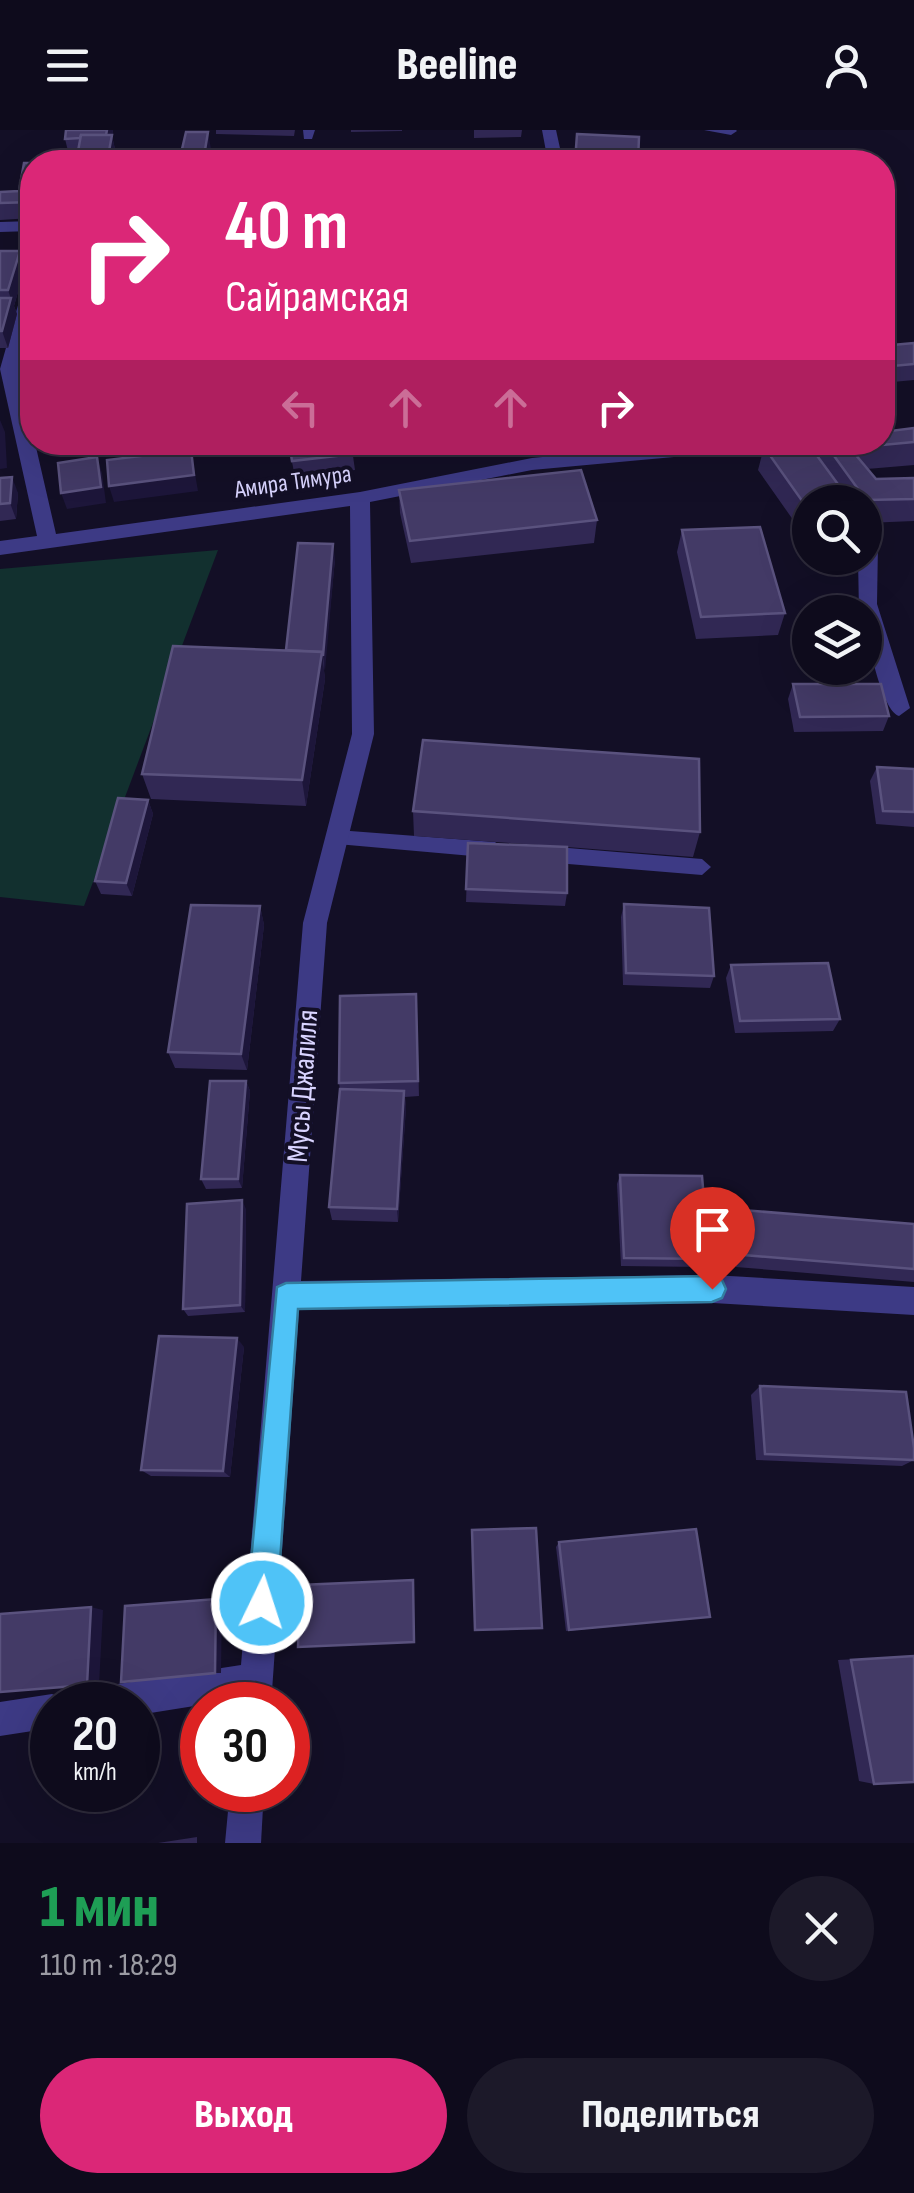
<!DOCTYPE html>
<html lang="ru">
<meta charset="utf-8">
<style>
:root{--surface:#0e0b1c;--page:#1c1929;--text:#f1f3f6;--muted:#9b9ba3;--line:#2e2b3b;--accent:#db2777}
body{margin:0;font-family:"Sofia Sans Condensed",sans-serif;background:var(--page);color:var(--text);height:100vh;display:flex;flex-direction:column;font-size:38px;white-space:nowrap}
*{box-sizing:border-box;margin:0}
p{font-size:32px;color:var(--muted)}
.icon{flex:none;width:55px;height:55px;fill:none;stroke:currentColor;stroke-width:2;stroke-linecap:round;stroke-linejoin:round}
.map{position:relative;height:1713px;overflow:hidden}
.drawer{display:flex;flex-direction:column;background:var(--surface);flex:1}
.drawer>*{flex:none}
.top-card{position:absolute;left:20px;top:20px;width:875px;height:305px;border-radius:40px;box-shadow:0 10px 40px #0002,0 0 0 2px var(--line);background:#db2777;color:#fff;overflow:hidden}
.buttons{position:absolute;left:792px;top:355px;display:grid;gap:20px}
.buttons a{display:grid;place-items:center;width:90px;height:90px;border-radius:50%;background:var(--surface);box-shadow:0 10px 40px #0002,0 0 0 2px var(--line);font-size:50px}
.speed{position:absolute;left:30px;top:1552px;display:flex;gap:20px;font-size:50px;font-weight:700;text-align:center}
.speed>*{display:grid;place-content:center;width:130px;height:130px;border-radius:50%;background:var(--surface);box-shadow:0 10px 40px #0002,0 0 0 2px var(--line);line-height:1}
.speed small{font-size:25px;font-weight:400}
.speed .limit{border:15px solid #d22;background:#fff;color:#111}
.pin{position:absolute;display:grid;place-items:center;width:85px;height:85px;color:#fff;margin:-102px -42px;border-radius:50% 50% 50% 0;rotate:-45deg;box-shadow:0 0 10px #0007}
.pin .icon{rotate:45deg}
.me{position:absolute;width:110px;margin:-55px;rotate:4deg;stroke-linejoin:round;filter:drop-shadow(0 0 8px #0008)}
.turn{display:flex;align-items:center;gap:35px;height:210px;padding:0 40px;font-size:45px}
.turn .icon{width:130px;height:130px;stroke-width:2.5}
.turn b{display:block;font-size:70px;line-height:85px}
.lanes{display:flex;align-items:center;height:95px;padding:0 40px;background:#0003;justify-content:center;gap:50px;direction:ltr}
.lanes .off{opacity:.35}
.round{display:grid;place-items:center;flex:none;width:105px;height:105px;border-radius:52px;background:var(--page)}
.summary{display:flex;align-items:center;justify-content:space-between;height:170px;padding:0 40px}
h1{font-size:60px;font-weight:800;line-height:75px;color:#1e9e55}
.primary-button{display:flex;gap:20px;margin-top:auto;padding:20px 40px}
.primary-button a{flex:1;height:115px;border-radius:60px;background:var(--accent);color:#fff;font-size:40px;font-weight:800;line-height:115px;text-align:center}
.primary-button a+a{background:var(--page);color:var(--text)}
header{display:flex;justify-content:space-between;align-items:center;height:130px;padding:0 40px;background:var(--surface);font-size:45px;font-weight:800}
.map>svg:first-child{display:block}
</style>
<header><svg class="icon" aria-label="menu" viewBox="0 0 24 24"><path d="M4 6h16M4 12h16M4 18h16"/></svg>Beeline<svg class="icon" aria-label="person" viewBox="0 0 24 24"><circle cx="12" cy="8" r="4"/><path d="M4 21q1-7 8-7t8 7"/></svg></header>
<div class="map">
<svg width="914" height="1713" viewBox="0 0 914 1713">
<rect width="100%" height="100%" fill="#130f26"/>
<polygon fill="#12302f" points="218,420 84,776 0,767 0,439"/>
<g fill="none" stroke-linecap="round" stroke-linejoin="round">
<g fill="#3d3a85" fill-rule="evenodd">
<polygon points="303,0 315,0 312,9 304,9"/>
<polygon points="704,0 736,0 737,1 731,5"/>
<polygon points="337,700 495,712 504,720 495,728 337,714 328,707"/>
<polygon points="544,716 702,729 711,737 702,745 544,732 535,724"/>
</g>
<g fill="#3d3a85" fill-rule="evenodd">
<polygon points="542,0 556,0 563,32 548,32"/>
<polygon points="32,91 32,101 0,102 0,92"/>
<polygon points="32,149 32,183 18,239 56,404 360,362 532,328 701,312 780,312 771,318 532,340 370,372 374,604 327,793 301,1151 713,1145 914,1157 914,1185 713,1173 299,1180 271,1575 237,1575 238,1569 138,1585 138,1575 75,1575 80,1563 92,1558 241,1535 303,793 352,604 350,376 0,425 0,411 37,406 0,239 24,154"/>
<path d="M865,403L878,414L877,474L910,578L899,586C881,580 865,502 865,482H859L858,428H865Z"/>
<polygon points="52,1564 64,1569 66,1575 52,1575 52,1598 0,1606 0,1572"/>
<polygon points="230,1660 264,1660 261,1713 225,1713"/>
</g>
</g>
<g fill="#312854">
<polygon points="66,0 113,0 112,6 117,28 69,25 65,9"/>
<polygon points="216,0 295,0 294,6 216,4"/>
<polygon points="351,0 402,0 402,1 351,2"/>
<polygon points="474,0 522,0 521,7 474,8"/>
<polygon points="32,33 32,88 0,90 0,62 19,61"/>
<polygon points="0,121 20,121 25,137 14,176 17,184 8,218 0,218"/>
<polygon points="914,213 914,250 882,253 882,216"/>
<polygon points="914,298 914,335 867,339 876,349 914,348 914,391 866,393 865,398 865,372 810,372 810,414 758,340 764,317 817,326 821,312 882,312"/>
<polygon points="288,312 351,312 355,340 295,347"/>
<polygon points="0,348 18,363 16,389 0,391"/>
<polygon points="399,360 597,390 594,413 411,433 400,383"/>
<polygon points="682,400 785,483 778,505 696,509 677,422"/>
<polygon points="335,429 324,541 325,549 306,676 151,669 142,644 286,520"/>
<polygon points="793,554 889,586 883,601 794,602 788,569"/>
<polygon points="877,637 914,639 914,697 876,694 870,651"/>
<polygon points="148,670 153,684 132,766 101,764 95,751"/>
<polygon points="413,681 700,702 693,727 567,717 567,763 565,776 466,772 468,713 566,717 414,706"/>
<polygon points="624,774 714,846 710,858 623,855 621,787"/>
<polygon points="260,776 264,795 247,940 175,938 168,922"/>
<polygon points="731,835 840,889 833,901 735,903 726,848"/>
<polygon points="417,881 419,966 405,967 406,977 398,1092 332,1090 329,1077 340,960 339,953"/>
<polygon points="246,951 250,961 242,1058 206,1059 201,1049"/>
<polygon points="620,1045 709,1129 704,1137 621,1136 617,1054"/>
<polygon points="246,1079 245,1182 188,1186 183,1179"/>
<polygon points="742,1080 914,1094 914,1152 736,1137 734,1093"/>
<polygon points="244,1217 230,1347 151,1346 141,1340"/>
<polygon points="760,1256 914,1318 914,1330 902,1336 756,1330 751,1265"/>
<polygon points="559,1412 710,1487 566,1501 556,1417"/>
<polygon points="914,1526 874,1654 859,1651 838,1530"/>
<polygon points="197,1707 197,1713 158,1713"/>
</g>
<g fill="#1d163a">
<polygon points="107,0 113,0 112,6 117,28 116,32 107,32"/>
<polygon points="208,2 212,25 210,32 203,32"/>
<polygon points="20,121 25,137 14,176 17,184 8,218 2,201 11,169 8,160"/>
<polygon points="0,290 5,302 7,338 0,339"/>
<polygon points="414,312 466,312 414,320"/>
<polygon points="191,320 198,361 114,372 109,356"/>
<polygon points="97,327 102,343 106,373 67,379 61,363"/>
<polygon points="12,347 18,363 16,389 10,373"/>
<polygon points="333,414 335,429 325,541 323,526"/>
<polygon points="322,522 325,549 306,676 302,650"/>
<polygon points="148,670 153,684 132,766 126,753"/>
<polygon points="260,776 264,795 247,940 241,924"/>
<polygon points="246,951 250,961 242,1058 238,1049"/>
<polygon points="404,961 406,977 398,1092 397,1079"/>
<polygon points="242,1070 246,1079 245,1182 240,1175"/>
<polygon points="237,1208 244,1217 230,1347 223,1341"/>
<polygon points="216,1469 222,1471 221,1543 215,1543"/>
<polygon points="91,1477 103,1480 99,1555 87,1555"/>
</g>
<g fill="#433a66" stroke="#5a527e" stroke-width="2.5">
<polygon points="66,0 107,0 106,5 81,5 80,8 65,9"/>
<polygon points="186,2 208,2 203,32 179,32"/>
<polygon points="577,4 639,7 638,32 575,32"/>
<polygon points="81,5 112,5 107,32 76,32"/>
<polygon points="523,24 524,32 440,32 440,25"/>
<polygon points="24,33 32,33 32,72 0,73 0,62 19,61"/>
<polygon points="0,121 20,121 8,160 0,160"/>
<polygon points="0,168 11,168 2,201 0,201"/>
<polygon points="914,213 914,234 882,237 882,216"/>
<polygon points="914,298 914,312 850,318 876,349 914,348 914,369 866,370 824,312 882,312 882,302"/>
<polygon points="289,312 351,312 354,324 292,331"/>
<polygon points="783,312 807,312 851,372 810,372 810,382 764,317"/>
<polygon points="191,320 194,345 109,356 107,330"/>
<polygon points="97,327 101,357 61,363 58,333"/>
<polygon points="581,340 597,390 410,411 399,360"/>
<polygon points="12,347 10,373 0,374 0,348"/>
<polygon points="760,397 785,483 701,487 682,400"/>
<polygon points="298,413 333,414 323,526 322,522 286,520"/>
<polygon points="173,516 322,522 302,650 142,644"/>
<polygon points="793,554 881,554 889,586 800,587"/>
<polygon points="423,610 699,629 700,702 413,681"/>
<polygon points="877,637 914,639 914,682 883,681"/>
<polygon points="118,668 148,670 126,753 95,751"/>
<polygon points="468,713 567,717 567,763 466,759"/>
<polygon points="624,774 709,778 714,846 626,843"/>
<polygon points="191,775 260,776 241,924 168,922"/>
<polygon points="828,833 840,889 740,891 731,835"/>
<polygon points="416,864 418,951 339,953 340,866"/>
<polygon points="210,951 246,951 238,1049 201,1049"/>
<polygon points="340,959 404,961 397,1079 329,1077"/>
<polygon points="620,1045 702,1046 709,1129 624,1128"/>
<polygon points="242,1070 240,1175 183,1179 187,1074"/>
<polygon points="742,1080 914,1094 914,1139 744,1125"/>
<polygon points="159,1206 237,1208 223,1341 141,1340"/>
<polygon points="760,1256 906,1262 914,1318 914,1330 765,1324"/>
<polygon points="536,1398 542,1498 475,1500 472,1400"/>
<polygon points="696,1399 710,1487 569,1500 559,1412"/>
<polygon points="413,1450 414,1512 298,1517 300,1455"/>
<polygon points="216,1469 215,1543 121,1552 125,1476"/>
<polygon points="91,1477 87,1555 0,1562 0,1484"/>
<polygon points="914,1526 914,1652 874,1654 851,1530"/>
</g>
<polygon fill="#4fc3f7" stroke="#337fa1" stroke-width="2.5" points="712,1146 722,1150 726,1159 722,1168 712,1172 298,1179 277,1473 272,1483 262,1488 252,1483 247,1473 277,1157 286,1153"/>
<g text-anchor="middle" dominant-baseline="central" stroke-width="8" stroke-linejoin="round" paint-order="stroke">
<g font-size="25" fill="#d9d4ff" stroke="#130f26">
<text transform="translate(293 352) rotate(-8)">Амира Тимура</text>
</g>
<g font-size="30" fill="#d9d4ff" stroke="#130f26">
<text transform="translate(303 956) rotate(-86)">Мусы Джалиля</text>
</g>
</g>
</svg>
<div class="buttons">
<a><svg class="icon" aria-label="search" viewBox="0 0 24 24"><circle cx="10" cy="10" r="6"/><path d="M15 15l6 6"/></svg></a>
<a><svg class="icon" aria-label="layers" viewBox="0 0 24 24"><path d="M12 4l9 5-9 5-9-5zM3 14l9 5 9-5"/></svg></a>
</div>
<div class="speed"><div>20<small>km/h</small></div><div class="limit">30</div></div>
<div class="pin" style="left:712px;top:1159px;background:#d93025"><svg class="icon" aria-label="arrive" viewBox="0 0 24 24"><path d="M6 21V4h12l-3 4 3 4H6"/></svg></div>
<svg class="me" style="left:262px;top:1473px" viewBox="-20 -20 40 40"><circle r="17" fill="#4fc3f7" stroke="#fff" stroke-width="3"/><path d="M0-11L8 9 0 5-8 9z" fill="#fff"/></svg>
<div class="top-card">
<div class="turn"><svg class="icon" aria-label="right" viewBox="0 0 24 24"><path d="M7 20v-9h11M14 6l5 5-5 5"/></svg><div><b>40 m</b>Сайрамская</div></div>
<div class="lanes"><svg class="icon off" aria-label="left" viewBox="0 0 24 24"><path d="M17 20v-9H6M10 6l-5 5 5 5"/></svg><svg class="icon off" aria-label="ahead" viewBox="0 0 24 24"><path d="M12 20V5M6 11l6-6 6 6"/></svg><svg class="icon off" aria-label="ahead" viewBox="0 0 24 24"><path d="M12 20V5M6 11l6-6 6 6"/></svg><svg class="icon" aria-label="right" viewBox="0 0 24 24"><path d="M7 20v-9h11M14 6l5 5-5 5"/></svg></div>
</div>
</div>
<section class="drawer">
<div class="summary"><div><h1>1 мин</h1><p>110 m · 18:29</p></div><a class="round"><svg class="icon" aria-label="close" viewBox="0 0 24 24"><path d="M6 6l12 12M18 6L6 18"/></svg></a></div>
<div class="primary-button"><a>Выход</a><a>Поделиться</a></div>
</section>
